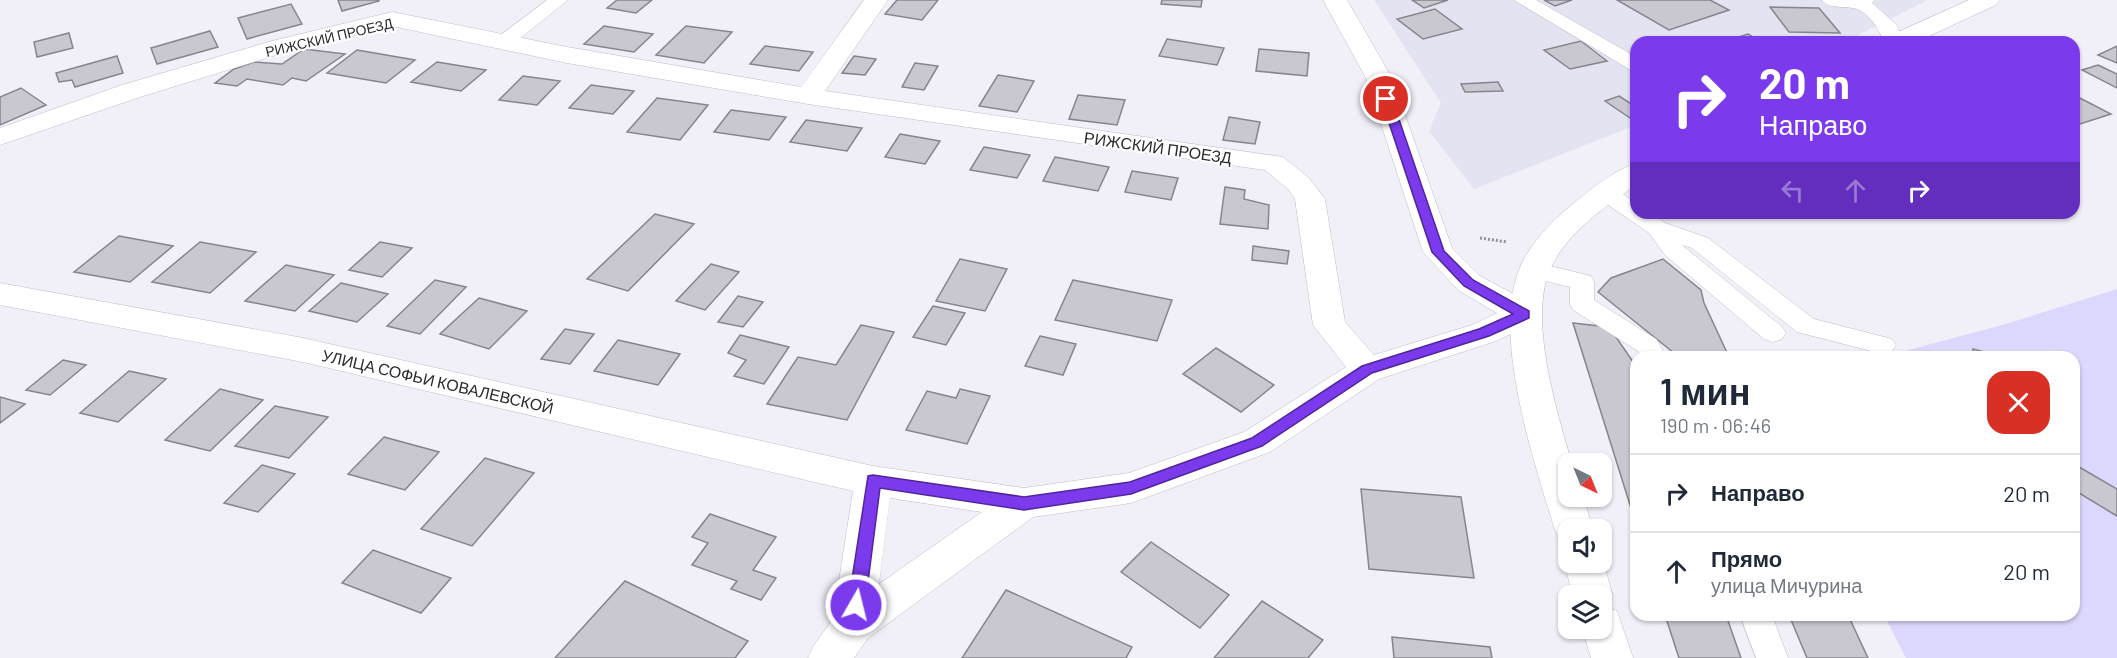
<!DOCTYPE html>
<html lang="ru">
<meta charset="utf-8">
<style>
:root{--surface:#fff;--page:#f2f2f3;--text:#1f2937;--muted:#747a83;--line:#e0e1e3}
body{margin:0;font-family:Barlow,sans-serif;background:var(--page);color:var(--text);height:100vh;display:flex;flex-direction:column;font-size:22px;white-space:nowrap}
*{box-sizing:border-box;margin:0}
p{font-size:20px;color:var(--muted)}
.icon{flex:none;width:33px;height:33px;fill:none;stroke:currentColor;stroke-width:2;stroke-linecap:round;stroke-linejoin:round}
.map{position:relative;flex:1;overflow:hidden}
.panel{position:absolute;left:1630px;top:351px;width:450px;height:270px;display:flex;flex-direction:column;background:var(--surface);border-radius:18px;box-shadow:0 2px 4px #0004}
.panel>*{flex:none}
.hud{position:absolute;left:1630px;top:36px;width:450px;height:183px;border-radius:18px;box-shadow:0 2px 4px #0004;background:#7c3aed;color:#fff;overflow:hidden}
.needle{width:39px;rotate:137deg}
.fabs{position:absolute;left:1558px;top:453px;display:grid;gap:12px}
.fabs a{display:grid;place-items:center;width:54px;height:54px;border-radius:12px;background:var(--surface);box-shadow:0 2px 4px #0004;font-size:30px}
.pin{position:absolute;display:grid;place-items:center;width:51px;height:51px;color:#fff;margin:-26px;border:3px solid #fff;border-radius:50%;box-shadow:0 2px 6px #0007}
.me{position:absolute;width:66px;margin:-33px;rotate:8deg;stroke-linejoin:round;filter:drop-shadow(0 0 4px #0008)}
.turn{display:flex;align-items:center;gap:21px;height:126px;padding:0 30px;font-size:27px}
.turn .icon{width:78px;height:78px;stroke-width:2.5}
.turn b{display:block;font-size:42px;line-height:51px}
.lanes{display:flex;align-items:center;height:57px;padding:0 30px;background:#0003;justify-content:center;gap:30px;direction:ltr}
.lanes .off{opacity:.35}
.round{display:grid;place-items:center;flex:none;width:63px;height:63px;border-radius:18px;background:var(--page)}
.summary{display:flex;align-items:center;justify-content:space-between;height:102px;padding:0 30px}
h1{font-size:36px;font-weight:600;line-height:45px}
ul{padding:0;list-style:none}
li{display:flex;align-items:center;gap:18px;height:78px;padding:0 30px;border-top:2px solid var(--line)}
li div{flex:1}
li b{display:block;font-size:22px}
li em{font-style:normal}
.map>svg:first-child{display:block}
</style>
<div class="map">
<svg width="2117" height="658" viewBox="0 0 2117 658">
<rect width="100%" height="100%" fill="#f1f0f9"/>
<polygon fill="#e4e3f2" points="1374,0 1928,0 1844,42 1636,42 1636,125 1474,189 1429,131 1441,103"/>
<polygon fill="#dcd7fc" points="2117,289 2117,658 1906,658 1884,615 2074,615 2074,357 1882,357 2006,324"/>
<g fill="#c9c8d1" stroke="#86858d" stroke-width="1.5">
<polygon points="338,0 379,0 379,1 342,11"/>
<polygon points="617,0 652,0 636,13 607,8"/>
<polygon points="897,0 938,0 922,20 885,14"/>
<polygon points="1162,0 1202,0 1201,7 1161,4"/>
<polygon points="1412,0 1448,0 1424,8"/>
<polygon points="1544,0 1572,0 1555,6"/>
<polygon points="1617,0 1710,0 1729,10 1669,30"/>
<polygon points="291,4 302,24 247,39 238,18"/>
<polygon points="1770,7 1819,8 1840,33 1789,32"/>
<polygon points="1435,9 1462,29 1423,39 1397,19"/>
<polygon points="604,26 653,34 634,52 584,44"/>
<polygon points="686,26 732,32 704,63 656,55"/>
<polygon points="210,31 218,47 157,64 151,48"/>
<polygon points="69,33 73,48 37,57 34,42"/>
<polygon points="1748,34 1761,42 1726,41"/>
<polygon points="1167,39 1224,48 1217,65 1159,56"/>
<polygon points="1581,41 1607,61 1570,69 1544,50"/>
<polygon points="765,46 813,52 799,71 750,64"/>
<polygon points="2117,46 2117,63 2098,55"/>
<polygon points="304,49 345,54 306,81 292,78 283,85 247,79 237,86 215,83 234,69 254,62 282,64"/>
<polygon points="1259,49 1309,53 1307,76 1256,71"/>
<polygon points="357,50 415,60 386,83 327,73"/>
<polygon points="117,56 123,73 75,87 72,80 59,82 56,73"/>
<polygon points="854,56 876,59 865,75 842,73"/>
<polygon points="437,62 486,70 461,91 411,82"/>
<polygon points="915,63 938,66 924,90 902,87"/>
<polygon points="2098,65 2117,74 2117,88 2082,70"/>
<polygon points="998,75 1034,81 1017,112 979,106"/>
<polygon points="523,76 560,81 537,105 499,100"/>
<polygon points="1498,82 1503,91 1465,92 1461,84"/>
<polygon points="591,85 634,91 613,114 569,108"/>
<polygon points="21,88 46,105 0,125 0,97"/>
<polygon points="1078,95 1125,100 1117,125 1069,119"/>
<polygon points="2074,95 2111,114 2080,124 2074,121"/>
<polygon points="1619,96 1636,107 1636,116 1630,118 1605,101"/>
<polygon points="657,98 708,105 680,140 627,132"/>
<polygon points="731,110 786,117 769,140 714,132"/>
<polygon points="1229,117 1260,122 1255,144 1223,140"/>
<polygon points="806,120 862,128 847,151 790,142"/>
<polygon points="900,134 940,141 925,164 885,157"/>
<polygon points="984,147 1030,155 1017,178 970,170"/>
<polygon points="1055,157 1109,167 1098,191 1043,181"/>
<polygon points="1132,171 1178,178 1171,200 1125,192"/>
<polygon points="1225,187 1245,190 1244,199 1269,205 1268,229 1220,224"/>
<polygon points="655,214 694,224 628,291 587,279"/>
<polygon points="119,236 173,246 130,282 74,272"/>
<polygon points="200,242 256,252 210,293 152,282"/>
<polygon points="380,242 412,248 382,277 349,270"/>
<polygon points="1253,246 1289,251 1287,264 1252,260"/>
<polygon points="960,259 1007,269 985,311 936,301"/>
<polygon points="1663,259 1701,290 1704,303 1729,357 1679,357 1598,292 1611,278"/>
<polygon points="711,264 739,272 705,310 676,301"/>
<polygon points="286,265 334,275 295,311 245,301"/>
<polygon points="435,280 466,287 420,334 387,326"/>
<polygon points="1073,280 1172,300 1157,341 1055,320"/>
<polygon points="341,283 388,294 357,322 309,311"/>
<polygon points="738,296 763,302 743,327 718,322"/>
<polygon points="479,298 527,311 489,349 440,334"/>
<polygon points="933,306 965,313 946,345 913,337"/>
<polygon points="1573,323 1609,327 1636,366 1636,524"/>
<polygon points="861,325 894,332 847,420 767,404 798,357 836,365"/>
<polygon points="565,329 594,334 570,364 541,359"/>
<polygon points="740,335 789,347 764,384 734,376 746,360 728,353"/>
<polygon points="1040,336 1076,344 1063,375 1025,366"/>
<polygon points="618,340 680,354 658,385 594,371"/>
<polygon points="1216,348 1274,385 1241,412 1183,374"/>
<polygon points="1973,349 2002,357 1973,357"/>
<polygon points="63,360 86,365 50,395 26,390"/>
<polygon points="129,371 166,379 118,422 80,413"/>
<polygon points="220,389 263,400 210,451 165,440"/>
<polygon points="960,389 990,396 967,444 906,430 927,391 956,398"/>
<polygon points="0,397 25,404 0,423"/>
<polygon points="275,406 328,417 289,458 235,446"/>
<polygon points="384,437 439,452 405,490 348,474"/>
<polygon points="485,458 534,473 472,546 421,529"/>
<polygon points="2074,464 2117,489 2117,516 2074,490"/>
<polygon points="262,465 295,474 258,512 224,503"/>
<polygon points="1361,489 1461,497 1474,578 1369,569"/>
<polygon points="710,514 776,537 753,570 776,578 761,600 731,589 737,581 692,565 708,543 692,537"/>
<polygon points="1151,542 1229,595 1200,628 1121,572"/>
<polygon points="373,550 451,578 421,613 342,583"/>
<polygon points="625,581 748,641 735,658 555,658"/>
<polygon points="1006,590 1132,647 1126,658 962,658"/>
<polygon points="1262,601 1323,640 1308,658 1214,658"/>
<polygon points="1665,615 1726,615 1741,658 1679,658"/>
<polygon points="1789,615 1848,615 1868,658 1807,658"/>
<polygon points="1392,637 1490,647 1492,658 1394,658"/>
</g>
<g fill="none" stroke-linecap="round" stroke-linejoin="round">
<defs>
<g id="lane">
<polygon points="547,0 568,0 512,45 498,45 495,41 498,37"/>
<polygon points="1514,0 1536,0 1636,57 1636,71 1629,69"/>
<path d="M1822,0H1874L1872,3L1897,25L1903,42H1883C1881,30 1867,10 1853,8C1843,6 1828,9 1822,0Z"/>
<polygon points="1606,186 1614,188 1636,203 1636,213 1651,213 1665,223 1708,238 1814,319 1892,339 1896,345 1892,351 1883,354 1797,332 1692,248 1682,245 1782,327 1786,333 1782,339 1773,342 1764,339 1665,255 1649,233 1598,198 1595,193 1598,188"/>
<polygon points="1534,262 1591,276 1594,282 1594,300 1656,339 1667,357 1641,357 1638,351 1573,310 1570,304 1570,287 1525,276 1522,270 1525,264"/>
<polygon points="1740,615 1772,615 1788,658 1756,658"/>
</g>
<path id="street" d="M864,0H888L825,91L1283,157L1309,178L1325,199L1345,322L1374,355L1472,325L1497,313L1458,290L1423,252L1366,78L1323,0H1347L1392,78L1452,248L1480,276L1536,306L1540,314L1536,322L1496,341L1379,379L1270,452L1131,503L1033,517L868,638L854,658H808L814,645L833,619L853,491L303,362L0,305V283L303,338L873,466L1024,488L1129,473L1244,432L1346,367L1313,325L1295,199L1289,190L1265,170L808,104L567,63L392,26L289,51L140,97L0,145V128L122,85L272,41L392,12L567,47L801,87ZM890,498L982,512L879,584Z"/>
<g id="secondary">
<polygon points="1969,0 2000,0 1996,5 1916,42 1884,42 1887,37"/>
<path d="M1636,164V185C1606,206 1568,232 1551,267C1527,318 1557,411 1572,464H1569V496H1583L1593,530H1569V544L1560,541L1555,530C1534,462 1492,337 1519,270C1529,244 1553,220 1574,203C1592,189 1613,170 1636,164Z"/>
<polygon points="1569,552 1569,562 1602,562 1602,558 1613,596 1608,608 1617,611 1633,658 1591,658 1582,628 1602,628 1602,596 1573,596 1564,562"/>
</g>
</defs>
<use href="#lane" stroke="#bfbec7" stroke-width="1"/>
<use href="#street" stroke="#bfbec7" stroke-width="1"/>
<use href="#secondary" stroke="#bfbec7" stroke-width="1"/>
<polyline stroke="#909096" stroke-width="3" stroke-dasharray="2 2" stroke-linecap="butt" points="1480,238 1507,242"/>
<use href="#lane" fill="#fff" fill-rule="evenodd"/>
<use href="#street" fill="#fff" fill-rule="evenodd"/>
<use href="#secondary" fill="#fff" fill-rule="evenodd"/>
</g>
<polygon fill="#7c3aed" stroke="#51269a" stroke-width="1.5" points="1386,95 1392,99 1444,251 1473,280 1529,311 1529,318 1489,336 1372,373 1262,446 1131,494 1024,510 880,488 865,605 862,610 856,612 850,610 848,605 868,476 873,475 1024,497 1130,482 1252,438 1362,366 1479,329 1513,314 1464,286 1432,252 1381,99"/>
<g text-anchor="middle" dominant-baseline="central" stroke-width="4.5" stroke-linejoin="round" paint-order="stroke">
<g font-size="14" fill="#2c2c2f" stroke="#fff">
<text transform="translate(329 37) rotate(-13)">РИЖСКИЙ ПРОЕЗД</text>
</g>
<g font-size="16" fill="#2c2c2f" stroke="#fff">
<text transform="translate(1158 147) rotate(8)">РИЖСКИЙ ПРОЕЗД</text>
<text transform="translate(438 381) rotate(13)">УЛИЦА СОФЬИ КОВАЛЕВСКОЙ</text>
</g>
</g>
</svg>
<div class="fabs">
<a><svg class="needle" viewBox="-14 -14 28 28"><path d="M0-13l5 13h-10z" fill="#e53935"/><path d="M0 13l5-13h-10z" fill="#747a83"/></svg></a>
<a><svg class="icon" aria-label="sound" viewBox="0 0 24 24"><path d="M4 9h4l5-4v14l-5-4H4zM17 9q2 3 0 6"/></svg></a>
<a><svg class="icon" aria-label="layers" viewBox="0 0 24 24"><path d="M12 4l9 5-9 5-9-5zM3 14l9 5 9-5"/></svg></a>
</div>
<div class="pin" style="left:1386px;top:99px;background:#d93025"><svg class="icon" aria-label="arrive" viewBox="0 0 24 24"><path d="M6 21V4h12l-3 4 3 4H6"/></svg></div>
<svg class="me" style="left:856px;top:605px" viewBox="-20 -20 40 40"><circle r="17" fill="#7c3aed" stroke="#fff" stroke-width="3"/><path d="M0-11L8 9 0 5-8 9z" fill="#fff"/></svg>
<div class="hud">
<div class="turn"><svg class="icon" aria-label="right" viewBox="0 0 24 24"><path d="M7 20v-9h11M14 6l5 5-5 5"/></svg><div><b>20 m</b>Направо</div></div>
<div class="lanes"><svg class="icon off" aria-label="left" viewBox="0 0 24 24"><path d="M17 20v-9H6M10 6l-5 5 5 5"/></svg><svg class="icon off" aria-label="ahead" viewBox="0 0 24 24"><path d="M12 20V5M6 11l6-6 6 6"/></svg><svg class="icon" aria-label="right" viewBox="0 0 24 24"><path d="M7 20v-9h11M14 6l5 5-5 5"/></svg></div>
</div>
<section class="panel">
<div class="summary"><div><h1>1 мин</h1><p>190 m · 06:46</p></div><a class="round" style="background:#d93025;color:#fff"><svg class="icon" aria-label="close" viewBox="0 0 24 24"><path d="M6 6l12 12M18 6L6 18"/></svg></a></div>
<ul>
<li><svg class="icon" aria-label="right" viewBox="0 0 24 24"><path d="M7 20v-9h11M14 6l5 5-5 5"/></svg><div><b>Направо</b></div><em>20 m</em></li>
<li><svg class="icon" aria-label="ahead" viewBox="0 0 24 24"><path d="M12 20V5M6 11l6-6 6 6"/></svg><div><b>Прямо</b><p>улица Мичурина</p></div><em>20 m</em></li>
</ul>
</section>
</div>
